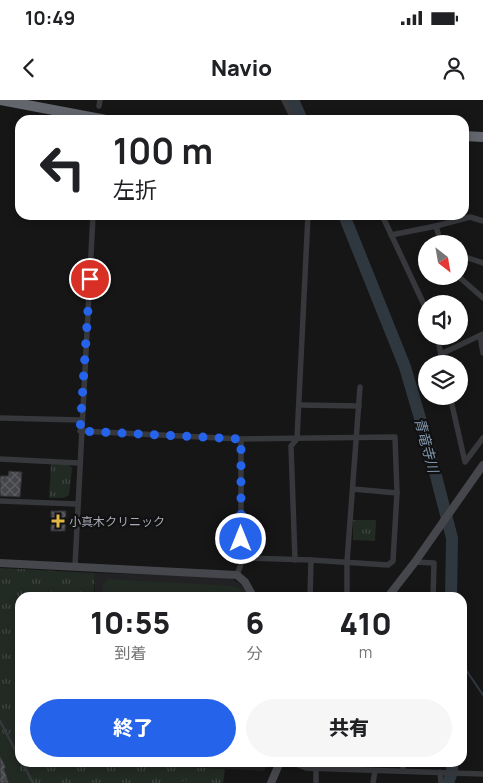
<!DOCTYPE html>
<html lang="ja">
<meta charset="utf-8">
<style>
:root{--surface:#fff;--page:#f6f6f6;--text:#202124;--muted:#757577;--accent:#2563eb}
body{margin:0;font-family:Manrope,"Noto Sans JP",sans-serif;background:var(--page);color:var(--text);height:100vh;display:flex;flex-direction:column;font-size:19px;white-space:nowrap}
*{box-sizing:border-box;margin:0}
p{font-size:16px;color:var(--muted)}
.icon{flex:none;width:28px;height:28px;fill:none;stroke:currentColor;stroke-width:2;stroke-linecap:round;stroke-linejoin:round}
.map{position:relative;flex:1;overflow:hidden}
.side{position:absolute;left:15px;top:492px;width:452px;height:175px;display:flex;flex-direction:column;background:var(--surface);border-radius:15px;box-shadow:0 2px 8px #0003}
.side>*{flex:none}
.hud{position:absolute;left:15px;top:15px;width:454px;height:105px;border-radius:15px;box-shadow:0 2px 8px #0003;background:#fff;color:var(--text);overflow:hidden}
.needle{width:32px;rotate:149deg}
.buttons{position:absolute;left:418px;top:135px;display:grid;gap:10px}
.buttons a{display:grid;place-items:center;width:50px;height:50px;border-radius:50%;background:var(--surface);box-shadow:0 2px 8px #0003;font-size:25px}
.pin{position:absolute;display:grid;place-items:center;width:42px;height:42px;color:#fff;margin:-21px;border:2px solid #fff;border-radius:50%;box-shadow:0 1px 5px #0007}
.me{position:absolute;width:55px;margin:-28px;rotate:0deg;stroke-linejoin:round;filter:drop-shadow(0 0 4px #0008)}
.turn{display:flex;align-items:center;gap:18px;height:105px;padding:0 15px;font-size:22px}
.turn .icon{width:65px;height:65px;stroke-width:2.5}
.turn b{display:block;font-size:35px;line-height:42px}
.eta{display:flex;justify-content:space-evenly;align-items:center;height:85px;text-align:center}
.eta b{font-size:30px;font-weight:800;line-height:35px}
.action{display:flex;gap:10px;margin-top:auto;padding:10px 15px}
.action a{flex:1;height:58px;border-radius:30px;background:var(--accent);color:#fff;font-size:20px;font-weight:800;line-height:58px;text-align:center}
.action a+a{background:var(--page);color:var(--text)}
.status{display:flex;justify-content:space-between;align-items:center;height:35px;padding:0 25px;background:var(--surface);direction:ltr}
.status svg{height:14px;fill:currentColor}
header{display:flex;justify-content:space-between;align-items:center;height:65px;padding:0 15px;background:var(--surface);font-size:22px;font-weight:800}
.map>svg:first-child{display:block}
</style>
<div class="status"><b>10:49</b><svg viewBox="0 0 49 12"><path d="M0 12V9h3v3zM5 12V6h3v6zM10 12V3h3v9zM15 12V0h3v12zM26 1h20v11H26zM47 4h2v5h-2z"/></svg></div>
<header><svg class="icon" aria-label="back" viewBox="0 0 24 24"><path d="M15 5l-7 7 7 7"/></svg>Navio<svg class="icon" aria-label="person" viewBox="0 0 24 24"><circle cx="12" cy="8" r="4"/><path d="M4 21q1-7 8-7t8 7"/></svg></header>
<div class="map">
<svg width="483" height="683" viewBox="0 0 483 683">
<defs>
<pattern id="grass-tufts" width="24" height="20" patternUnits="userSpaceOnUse" patternTransform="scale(1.25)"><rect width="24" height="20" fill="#222a24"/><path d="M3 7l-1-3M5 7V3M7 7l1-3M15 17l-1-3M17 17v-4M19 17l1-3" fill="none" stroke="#3f4642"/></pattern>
<pattern id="building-cross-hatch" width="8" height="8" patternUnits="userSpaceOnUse" patternTransform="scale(1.25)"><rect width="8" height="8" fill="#45464a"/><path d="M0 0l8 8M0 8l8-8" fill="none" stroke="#5d5e62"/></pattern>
</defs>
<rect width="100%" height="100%" fill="#161617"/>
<g fill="#222224">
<polygon points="95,473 229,477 242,485 250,498 95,498"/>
<polygon points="107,662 268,663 264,671"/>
</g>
<g fill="url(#grass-tufts)">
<polygon points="51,364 69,365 72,368 69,395 64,398 49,398"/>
<polygon points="353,420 376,420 375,441 353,440"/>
<polygon points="0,468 95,473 94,497 20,498 20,662 107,662 225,669 223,683 0,683"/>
</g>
<g fill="#222a24">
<polygon points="109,479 232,486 240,488 247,497 103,497 103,484"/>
<polygon points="0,631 16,659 26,683 0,683"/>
<polygon points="207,673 210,683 177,683"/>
</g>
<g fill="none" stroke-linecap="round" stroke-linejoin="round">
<polyline stroke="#30383f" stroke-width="2" points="462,564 483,595"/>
<g stroke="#30383f" stroke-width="12">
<polyline points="293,0 302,20"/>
<polyline points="344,115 405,267 429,349 452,438 451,498"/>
<polyline points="448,683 452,672 452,662"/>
</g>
</g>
<g fill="url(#building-cross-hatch)" stroke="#303033">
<polygon points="9,371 22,372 20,397 0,396 0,376 8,376"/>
<polygon points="51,411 66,411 65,431 51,431"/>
<polygon points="0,656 6,668 4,669 9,683 0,683"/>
</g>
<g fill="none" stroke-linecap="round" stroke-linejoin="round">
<g stroke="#37383c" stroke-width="2.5">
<polyline points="0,621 20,659"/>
<polyline points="22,662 33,683"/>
</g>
<g stroke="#37383c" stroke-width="5.5">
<polyline points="284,0 294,20"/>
<polyline points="99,6 100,0"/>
<polyline points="382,115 426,209"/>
<polyline points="436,126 441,144"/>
<polyline points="391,135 436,126 470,117 483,121"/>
<polyline points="459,162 465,157 483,163"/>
<polyline points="458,176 483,198"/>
<polyline points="437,236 443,264"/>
<polyline points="480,236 483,253"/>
<polyline points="441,254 483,234"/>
<polyline points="450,296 465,362 483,338"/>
<polyline points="299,305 359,306"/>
<polyline points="0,318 81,320"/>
<polyline points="80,331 241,339 395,337 397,393 393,461 388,465 311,460 241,458"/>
<polyline points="0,359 79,363"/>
<polyline points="353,389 397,393"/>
<polyline points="0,401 77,404"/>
<polyline points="295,460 291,346 297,339 308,115"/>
<polyline points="415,462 434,463 433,498"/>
<polyline points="75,466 93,115"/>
<polyline points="237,475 241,464 241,339"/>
<polyline points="310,498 311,460"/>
<polyline points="347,498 347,462 360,287"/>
<polyline points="291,662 306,668 483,674"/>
<polyline points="403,662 403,671"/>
<polyline points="440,672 441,683"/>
<polyline points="316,683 316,669"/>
<polyline points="373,683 375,671"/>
</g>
<g stroke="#45474c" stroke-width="8">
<polyline points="0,463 237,475 245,482 254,498"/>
<polyline points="387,498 415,462 483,365"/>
<polyline points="271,683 280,662"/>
</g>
<g stroke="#64666d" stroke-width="10">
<polyline points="1,0 106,20"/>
<polyline points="464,36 483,37"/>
</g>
</g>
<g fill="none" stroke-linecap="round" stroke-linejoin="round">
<polyline stroke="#2563eb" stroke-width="9" stroke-dasharray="0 16.2" points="90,179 80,331 241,339 241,439"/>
</g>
<path fill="#e2b644" stroke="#111112" stroke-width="2" d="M55.5 413.5h5v5h5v5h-5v5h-5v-5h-5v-5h5z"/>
<g text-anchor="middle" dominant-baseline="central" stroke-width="4.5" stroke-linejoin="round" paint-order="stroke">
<g font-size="12" fill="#a9acb6" stroke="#111112" text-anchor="start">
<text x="69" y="421">小真木クリニック</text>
</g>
<g font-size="14" font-style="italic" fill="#8398ae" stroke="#111112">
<text transform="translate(427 345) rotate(75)">青竜寺川</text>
</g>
</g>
</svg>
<div class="buttons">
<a><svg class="needle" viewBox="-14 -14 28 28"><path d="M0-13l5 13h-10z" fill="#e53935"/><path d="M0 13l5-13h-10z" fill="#757577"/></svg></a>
<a><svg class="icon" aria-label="sound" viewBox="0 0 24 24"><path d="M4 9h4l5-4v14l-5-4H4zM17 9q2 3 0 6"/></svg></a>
<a><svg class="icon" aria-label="layers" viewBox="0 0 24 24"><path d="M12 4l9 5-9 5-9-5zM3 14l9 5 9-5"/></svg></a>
</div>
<div class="pin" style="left:90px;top:179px;background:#d93025"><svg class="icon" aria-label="arrive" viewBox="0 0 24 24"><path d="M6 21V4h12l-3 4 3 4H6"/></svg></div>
<svg class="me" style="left:241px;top:439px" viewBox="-20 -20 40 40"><circle r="17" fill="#2563eb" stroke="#fff" stroke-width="3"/><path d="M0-11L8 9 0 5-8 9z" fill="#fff"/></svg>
<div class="hud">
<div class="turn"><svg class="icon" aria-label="left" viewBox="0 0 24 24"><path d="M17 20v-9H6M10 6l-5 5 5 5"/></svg><div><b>100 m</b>左折</div></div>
</div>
<section class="side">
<div class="eta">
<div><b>10:55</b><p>到着</p></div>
<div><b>6</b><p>分</p></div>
<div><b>410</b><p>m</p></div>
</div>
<div class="action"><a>終了</a><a>共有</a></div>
</section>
</div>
